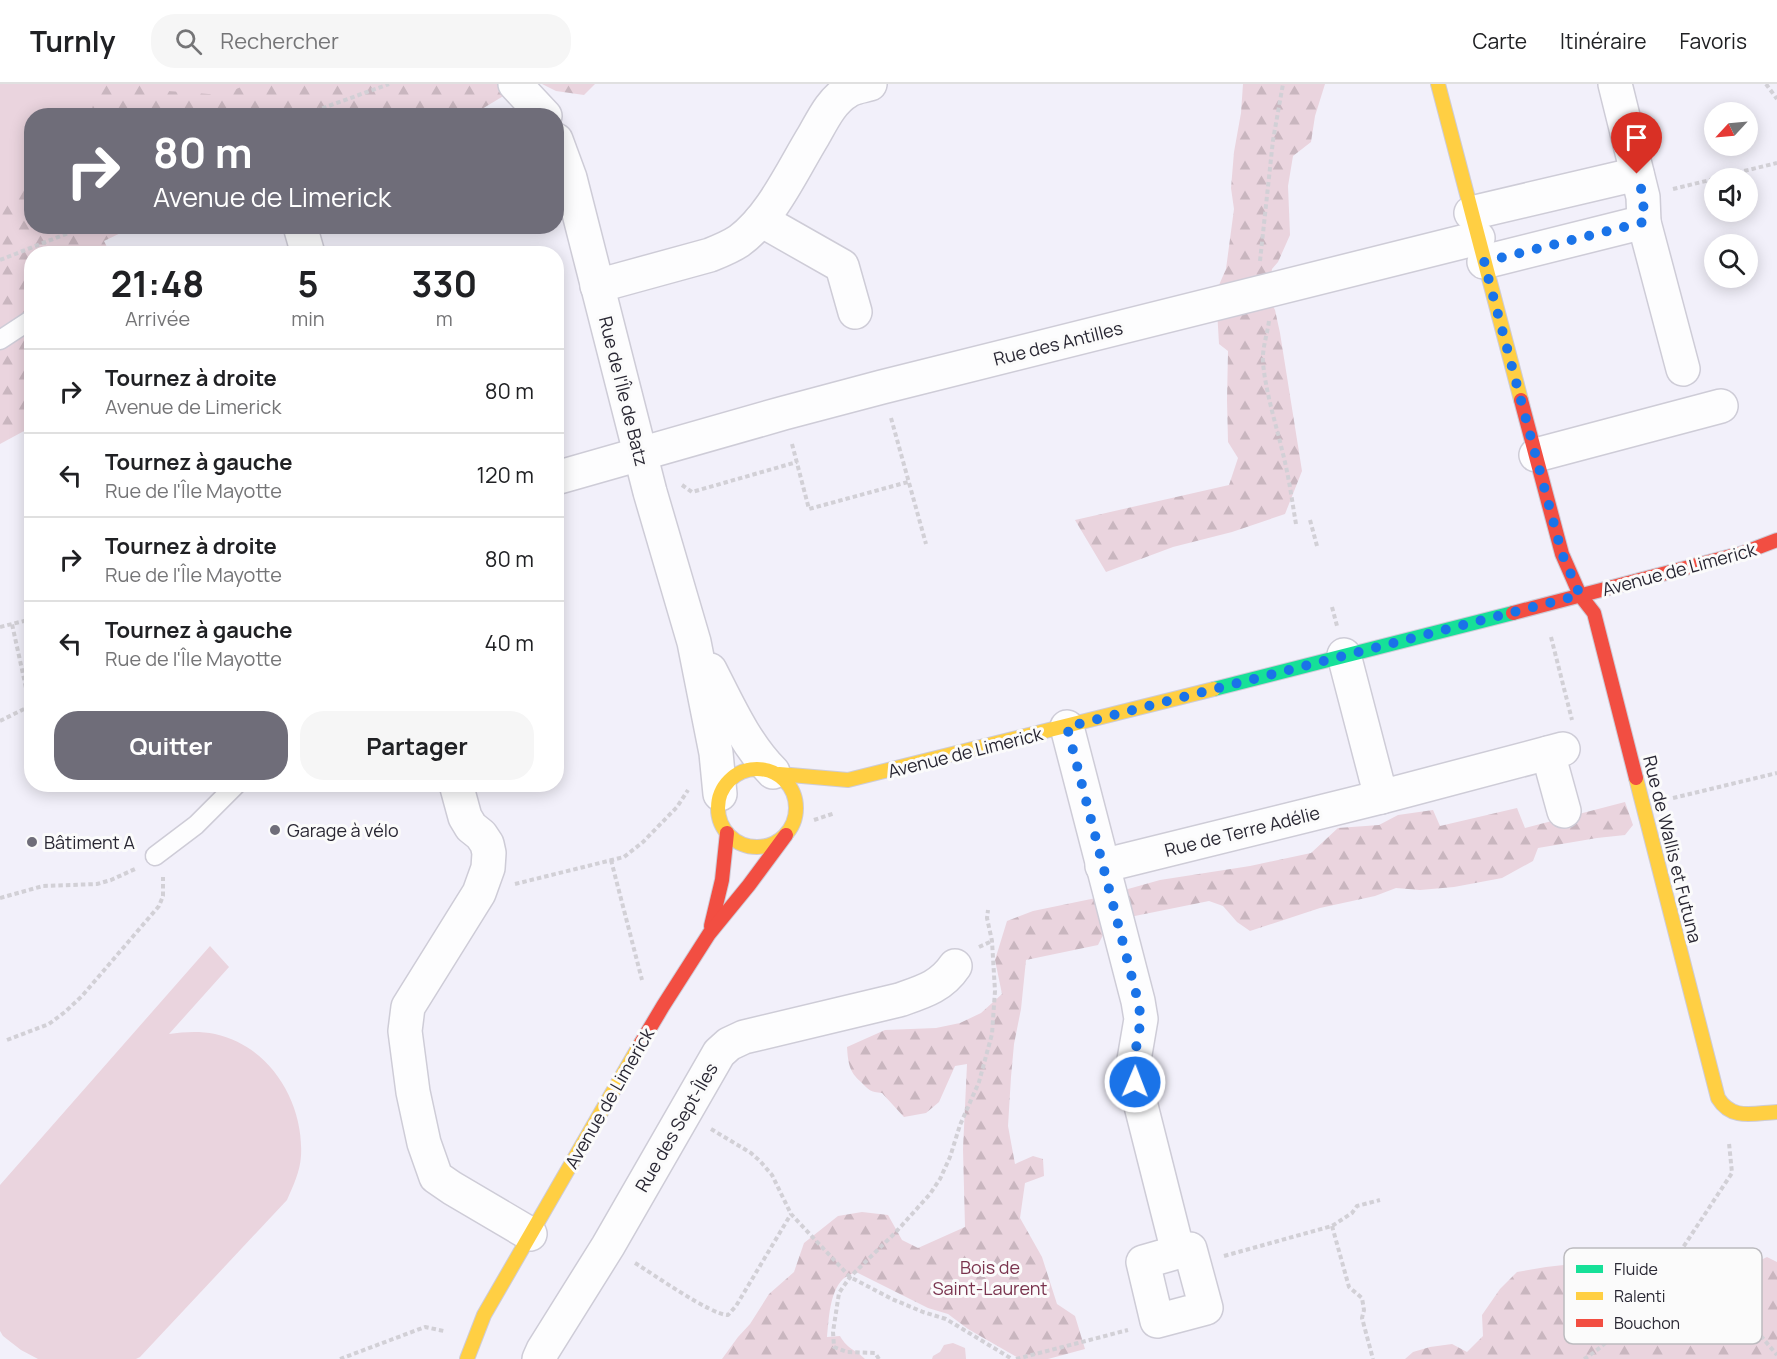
<!DOCTYPE html>
<html lang="fr">
<meta charset="utf-8">
<style>
:root{--surface:#fff;--page:#f6f6f6;--text:#202124;--muted:#757577;--line:#e0e0e0;--accent:#6f6d79}
body{margin:0;font-family:Manrope,sans-serif;background:var(--page);color:var(--text);height:100vh;display:flex;flex-direction:column;font-size:22px;white-space:nowrap}
*{box-sizing:border-box;margin:0}
p{font-size:20px;color:var(--muted)}
.icon{flex:none;width:33px;height:33px;fill:none;stroke:currentColor;stroke-width:2;stroke-linecap:round;stroke-linejoin:round}
.map{position:relative;flex:1;overflow:hidden}
.side{position:absolute;left:24px;top:162px;width:540px;height:546px;display:flex;flex-direction:column;background:var(--surface);border-radius:24px;box-shadow:0 3px 15px #0003}
.side>*{flex:none}
.top-card{position:absolute;left:24px;top:24px;width:540px;height:126px;border-radius:24px;box-shadow:0 3px 15px #0003;background:#6f6d79;color:#fff;overflow:hidden}
.needle{width:39px;rotate:244deg}
.tools{position:absolute;left:1704px;top:18px;display:grid;gap:12px}
.tools a{display:grid;place-items:center;width:54px;height:54px;border-radius:50%;background:var(--surface);box-shadow:0 3px 15px #0003;font-size:30px}
.pin{position:absolute;display:grid;place-items:center;width:51px;height:51px;color:#fff;margin:-62px -26px;border-radius:50% 50% 50% 0;rotate:-45deg;box-shadow:0 0 6px #0007}
.pin .icon{rotate:45deg}
.me{position:absolute;width:66px;margin:-33px;rotate:1deg;stroke-linejoin:round;filter:drop-shadow(0 0 4px #0008)}
.turn{display:flex;align-items:center;gap:21px;height:126px;padding:0 30px;font-size:27px}
.turn .icon{width:78px;height:78px;stroke-width:2.5}
.turn b{display:block;font-size:42px;line-height:51px}
.eta{display:flex;justify-content:space-evenly;align-items:center;height:102px;text-align:center}
.eta b{font-size:36px;font-weight:700;line-height:42px}
.primary-button{display:flex;gap:12px;margin-top:auto;padding:12px 30px}
.primary-button a{flex:1;height:69px;border-radius:24px;background:var(--accent);color:#fff;font-size:24px;font-weight:700;line-height:69px;text-align:center}
.primary-button a+a{background:var(--page);color:var(--text)}
ul{padding:0;list-style:none}
li{display:flex;align-items:center;gap:18px;height:84px;padding:0 30px;border-top:2px solid var(--line)}
li div{flex:1}
li b{display:block;font-size:22px}
li em{font-style:normal}
header{display:flex;align-items:center;gap:36px;box-sizing:border-box;height:84px;padding:0 30px;background:var(--surface);border-bottom:2px solid var(--line)}
header strong{font-size:28px}
nav{display:flex;gap:33px;margin-inline-start:auto;font-size:21px}
.search{width:420px;height:54px;background:var(--page);display:flex;align-items:center;gap:15px;box-sizing:border-box;padding:0 21px;border-radius:24px;color:var(--muted);font-size:22px}
.map>svg:first-child{display:block}
</style>
<header>
<strong>Turnly</strong>
<div class="search"><svg class="icon" aria-label="search" viewBox="0 0 24 24"><circle cx="10" cy="10" r="6"/><path d="M15 15l6 6"/></svg>Rechercher</div>
<nav><a>Carte</a><a>Itinéraire</a><a>Favoris</a></nav>
</header>
<div class="map">
<svg width="1777" height="1275" viewBox="0 0 1777 1275">
<defs>
<pattern id="forest-firs" width="22" height="20" patternUnits="userSpaceOnUse" patternTransform="scale(1.5)"><rect width="22" height="20" fill="#ead4de"/><path d="M5 1l3.5 6h-7zM16 11l3.5 6h-7z" fill="#c9b6bf"/></pattern>
</defs>
<rect width="100%" height="100%" fill="#f2f0fa"/>
<g fill="#ead4de">
<polygon points="0,0 336,0 263,31 32,32 31,105 0,116"/>
<path d="M210,862L229,883L169,950C184,948 199,947 215,950C270,962 304,1018 301,1072C300,1088 293,1102 287,1116L140,1273L136,1275H38L21,1266L3,1252L0,1247V1101Z"/>
<polygon points="953,1259 965,1264 966,1275 932,1275 933,1272 940,1268 944,1261"/>
</g>
<g fill="url(#forest-firs)">
<polygon points="99,0 152,0 168,7 222,11 248,0 523,0 472,31 90,32"/>
<polygon points="542,0 595,0 584,11 556,7"/>
<polygon points="1243,0 1325,0 1315,32 1311,58 1293,72 1288,102 1290,151 1278,178 1272,185 1268,213 1275,226 1280,249 1302,387 1285,430 1232,448 1173,463 1106,488 1075,436 1229,401 1238,374 1228,358 1227,316 1228,267 1219,260 1216,208 1226,185 1234,125 1231,104 1234,68 1241,29"/>
<polygon points="0,102 31,105 32,142 133,143 104,157 110,169 32,170 31,360 24,347 0,360"/>
<path d="M1625,718L1633,741L1625,751L1597,754L1538,764L1533,777L1502,794L1454,803L1420,806L1396,804L1375,812L1320,824L1250,847L1237,838L1223,822L1209,817L1110,837L1098,861L1026,876L1021,925L1014,960L1011,993L1008,1042L1015,1080L1033,1072L1043,1075L1044,1092L1025,1099L1020,1134L1042,1173L1057,1220L1075,1232L1085,1265L1048,1275H1020L968,1245L948,1230L928,1224L856,1188C852,1190 846,1192 843,1195C829,1209 829,1236 827,1253L840,1252C848,1266 855,1265 865,1275H722L738,1253L750,1240L769,1210L794,1188L804,1159L838,1132L862,1128L888,1131L902,1156L918,1164L965,1143L963,1065L967,980L955,982L939,1018L926,1029L904,1033L882,1009C870,1008 869,1006 861,998C849,988 848,978 847,963L885,946L936,944L960,939L981,929L1002,910L995,876L1007,837L1033,827L1096,814L1160,796L1250,782L1311,769L1338,744L1379,741L1398,731L1433,726L1440,742L1517,724L1525,744Z"/>
<polygon points="1767,1173 1777,1178 1777,1275 1405,1275 1413,1268 1430,1263 1452,1260 1467,1268 1483,1252 1482,1231 1500,1205 1517,1188 1546,1183 1590,1178 1628,1178 1673,1175 1703,1188 1728,1182 1736,1188"/>
</g>
<g fill="none" stroke-linecap="round" stroke-linejoin="round">
<defs>
<g id="lane">
<polyline points="0,256 32,235"/>
<polyline points="155,772 196,741 237,700"/>
</g>
<g id="street">
<polyline points="515,0 545,32"/>
<polyline points="1615,0 1643,113 1644,138 1683,285"/>
<polyline points="556,56 570,94 650,408 694,558 716,669 720,710"/>
<polyline points="1471,129 1637,90"/>
<polyline points="761,136 842,182 855,228"/>
<polyline points="300,142 308,170"/>
<polyline points="1484,178 1644,138"/>
<path d="M597,202L710,171C720,167 730,163 739,157C772,133 793,85 814,51C823,35 832,16 848,7C854,3 863,2 870,0"/>
<polyline points="1536,371 1721,322"/>
<polyline points="556,394 784,329 882,303 1478,154"/>
<polyline points="1344,571 1381,713 1563,665"/>
<path d="M710,586C728,621 745,660 773,688"/>
<polyline points="1067,643 1138,917 1141,935 1134,976 1135,998 1178,1168 1190,1165 1206,1224 1157,1237 1143,1178 1178,1168"/>
<polyline points="1548,669 1564,727"/>
<polyline points="456,700 465,733 471,743 481,751 487,760 489,769 488,784 479,809 408,923 405,947 413,1008 424,1059 436,1093 452,1104 530,1150"/>
<polyline points="1102,782 1381,713"/>
<path d="M539,1275L543,1266L608,1162L719,969L729,960L744,953L899,916C922,908 941,903 955,882"/>
</g>
<polyline id="fast" points="1214,605 1513,529"/>
<g id="slow">
<polyline points="1438,0 1521,316"/>
<circle cx="757" cy="724" r="39"/>
<polyline points="779,690 848,696 1214,605"/>
<path d="M1636,694L1718,1014C1732,1037 1754,1029 1777,1028"/>
<polyline points="467,1275 484,1231 641,959"/>
</g>
<g id="jam">
<polyline points="1521,316 1562,470 1580,511 1594,529 1636,694"/>
<polyline points="1513,529 1743,469 1777,456"/>
<polyline points="711,842 722,796 727,749"/>
<polyline points="641,959 663,922 709,850 749,801 786,751"/>
</g>
</defs>
<use href="#lane" stroke="#ceccd7" stroke-width="21"/>
<use href="#street" stroke="#ceccd7" stroke-width="36"/>
<use href="#fast" stroke="#ceccd7" stroke-width="16"/>
<use href="#slow" stroke="#ceccd7" stroke-width="16"/>
<use href="#jam" stroke="#ceccd7" stroke-width="16"/>
<g stroke="#d2d0d6" stroke-width="4" stroke-dasharray="4.5 3" stroke-linecap="butt">
<polyline points="1766,0 1777,15"/>
<polyline points="301,32 389,0"/>
<polyline points="1715,94 1777,79"/>
<polyline points="1673,105 1714,95"/>
<polyline points="0,176 86,142"/>
<polyline points="1260,177 1273,56 1283,0"/>
<path d="M1269,237C1267,252 1262,264 1263,279C1266,310 1276,340 1283,370C1289,393 1292,417 1296,440"/>
<polyline points="891,334 926,460"/>
<polyline points="792,360 809,425 908,398"/>
<polyline points="682,401 692,408 797,378"/>
<polyline points="1310,436 1317,462"/>
<polyline points="1332,523 1337,542"/>
<polyline points="0,543 12,540"/>
<polyline points="1551,553 1572,636"/>
<polyline points="0,637 30,622 12,540 32,535"/>
<polyline points="1673,714 1777,689"/>
<polyline points="814,736 835,729"/>
<polyline points="611,776 642,896"/>
<polyline points="515,800 624,773 643,758 677,723 688,706"/>
<polyline points="0,814 43,802 97,800 111,796 135,785"/>
<polyline points="979,863 992,857"/>
<polyline points="7,956 49,940 65,928 82,912 159,822 163,812 163,793"/>
<polyline points="711,1045 751,1069 760,1077 772,1091 791,1130 850,1193 892,1215 923,1228 946,1235 1012,1275"/>
<polyline points="1332,1142 1349,1203 1362,1214 1364,1226 1362,1234 1373,1275"/>
<polyline points="1224,1172 1332,1142 1352,1129 1357,1122 1380,1116"/>
<path d="M635,1179C653,1190 711,1231 728,1231L736,1222L791,1130"/>
<polyline points="1673,1197 1675,1193 1676,1174 1732,1089 1729,1059"/>
<polyline points="340,1275 425,1243 444,1247"/>
<polyline points="879,1275 875,1269 847,1268 834,1263 833,1248 839,1209 850,1193 895,1149 930,1110 940,1095 950,1073 960,1041 979,998 992,950 995,907 992,857 987,834 988,826"/>
<polyline points="1016,1275 1128,1246"/>
<path d="M1584,1275C1618,1254 1640,1219 1673,1197L1700,1204L1712,1209L1738,1225L1777,1271"/>
</g>
<use href="#lane" stroke="#fdfdfe" stroke-width="18"/>
<use href="#street" stroke="#fdfdfe" stroke-width="33"/>
<use href="#fast" stroke="#16e098" stroke-width="14"/>
<use href="#slow" stroke="#ffcf43" stroke-width="14"/>
<use href="#jam" stroke="#f24e42" stroke-width="14"/>
</g>
<g fill="none" stroke-linecap="round" stroke-linejoin="round">
<polyline stroke="#1a73e8" stroke-width="10" stroke-dasharray="0 18" points="1135,998 1134,976 1141,935 1138,917 1067,643 1580,511 1562,470 1484,178 1644,138 1643,112 1637,90"/>
</g>
<g fill="#6f6d79" stroke="#fbfbfb" stroke-width="2">
<circle cx="275" cy="746" r="6"/>
<circle cx="32" cy="758" r="6"/>
</g>
<g text-anchor="middle" dominant-baseline="central" stroke-width="6" stroke-linejoin="round" paint-order="stroke">
<g font-size="18" fill="#292733" stroke="#fbfbfb">
<text transform="translate(1058 259) rotate(-14)">Rue des Antilles</text>
<text transform="translate(624 307) rotate(76)">Rue de l'Île de Batz</text>
<text transform="translate(1679 485) rotate(-15)">Avenue de Limerick</text>
<text transform="translate(965 668) rotate(-14)">Avenue de Limerick</text>
<text transform="translate(1242 747) rotate(-14)">Rue de Terre Adélie</text>
<text transform="translate(1673 765) rotate(76)">Rue de Wallis et Futuna</text>
<text transform="translate(609 1014) rotate(-60)">Avenue de Limerick</text>
<text transform="translate(676 1043) rotate(-60)">Rue des Sept-Îles</text>
</g>
<g font-size="18" fill="#292733" stroke="#fbfbfb" text-anchor="start">
<text x="287" y="746">Garage à vélo</text>
<text x="44" y="758">Bâtiment A</text>
</g>
<g font-size="18" fill="#7a344e" stroke="#fbfbfb">
<text x="990" y="1183">Bois de<tspan x="990" dy="21">Saint-Laurent</tspan></text>
</g>
</g>
<rect x="1564" y="1164" width="198" height="96" rx="9" fill="#fbfbfb" stroke="#bcbbbf" stroke-width="1.5"/>
<rect x="1576" y="1181" width="27" height="8" fill="#16e098"/>
<rect x="1576" y="1208" width="27" height="8" fill="#ffcf43"/>
<rect x="1576" y="1235" width="27" height="8" fill="#f24e42"/>
<g font-size="16" fill="#292733">
<text x="1614" y="1191">Fluide</text>
<text x="1614" y="1218">Ralenti</text>
<text x="1614" y="1245">Bouchon</text>
</g>
</svg>
<div class="tools">
<a><svg class="needle" viewBox="-14 -14 28 28"><path d="M0-13l5 13h-10z" fill="#e53935"/><path d="M0 13l5-13h-10z" fill="#757577"/></svg></a>
<a><svg class="icon" aria-label="sound" viewBox="0 0 24 24"><path d="M4 9h4l5-4v14l-5-4H4zM17 9q2 3 0 6"/></svg></a>
<a><svg class="icon" aria-label="search" viewBox="0 0 24 24"><circle cx="10" cy="10" r="6"/><path d="M15 15l6 6"/></svg></a>
</div>
<div class="pin" style="left:1637px;top:90px;background:#d93025"><svg class="icon" aria-label="arrive" viewBox="0 0 24 24"><path d="M6 21V4h12l-3 4 3 4H6"/></svg></div>
<svg class="me" style="left:1135px;top:998px" viewBox="-20 -20 40 40"><circle r="17" fill="#1a73e8" stroke="#fff" stroke-width="3"/><path d="M0-11L8 9 0 5-8 9z" fill="#fff"/></svg>
<div class="top-card">
<div class="turn"><svg class="icon" aria-label="right" viewBox="0 0 24 24"><path d="M7 20v-9h11M14 6l5 5-5 5"/></svg><div><b>80 m</b>Avenue de Limerick</div></div>
</div>
<section class="side">
<div class="eta">
<div><b>21:48</b><p>Arrivée</p></div>
<div><b>5</b><p>min</p></div>
<div><b>330</b><p>m</p></div>
</div>
<ul>
<li><svg class="icon" aria-label="right" viewBox="0 0 24 24"><path d="M7 20v-9h11M14 6l5 5-5 5"/></svg><div><b>Tournez à droite</b><p>Avenue de Limerick</p></div><em>80 m</em></li>
<li><svg class="icon" aria-label="left" viewBox="0 0 24 24"><path d="M17 20v-9H6M10 6l-5 5 5 5"/></svg><div><b>Tournez à gauche</b><p>Rue de l'Île Mayotte</p></div><em>120 m</em></li>
<li><svg class="icon" aria-label="right" viewBox="0 0 24 24"><path d="M7 20v-9h11M14 6l5 5-5 5"/></svg><div><b>Tournez à droite</b><p>Rue de l'Île Mayotte</p></div><em>80 m</em></li>
<li><svg class="icon" aria-label="left" viewBox="0 0 24 24"><path d="M17 20v-9H6M10 6l-5 5 5 5"/></svg><div><b>Tournez à gauche</b><p>Rue de l'Île Mayotte</p></div><em>40 m</em></li>
</ul>
<div class="primary-button"><a>Quitter</a><a>Partager</a></div>
</section>
</div>
